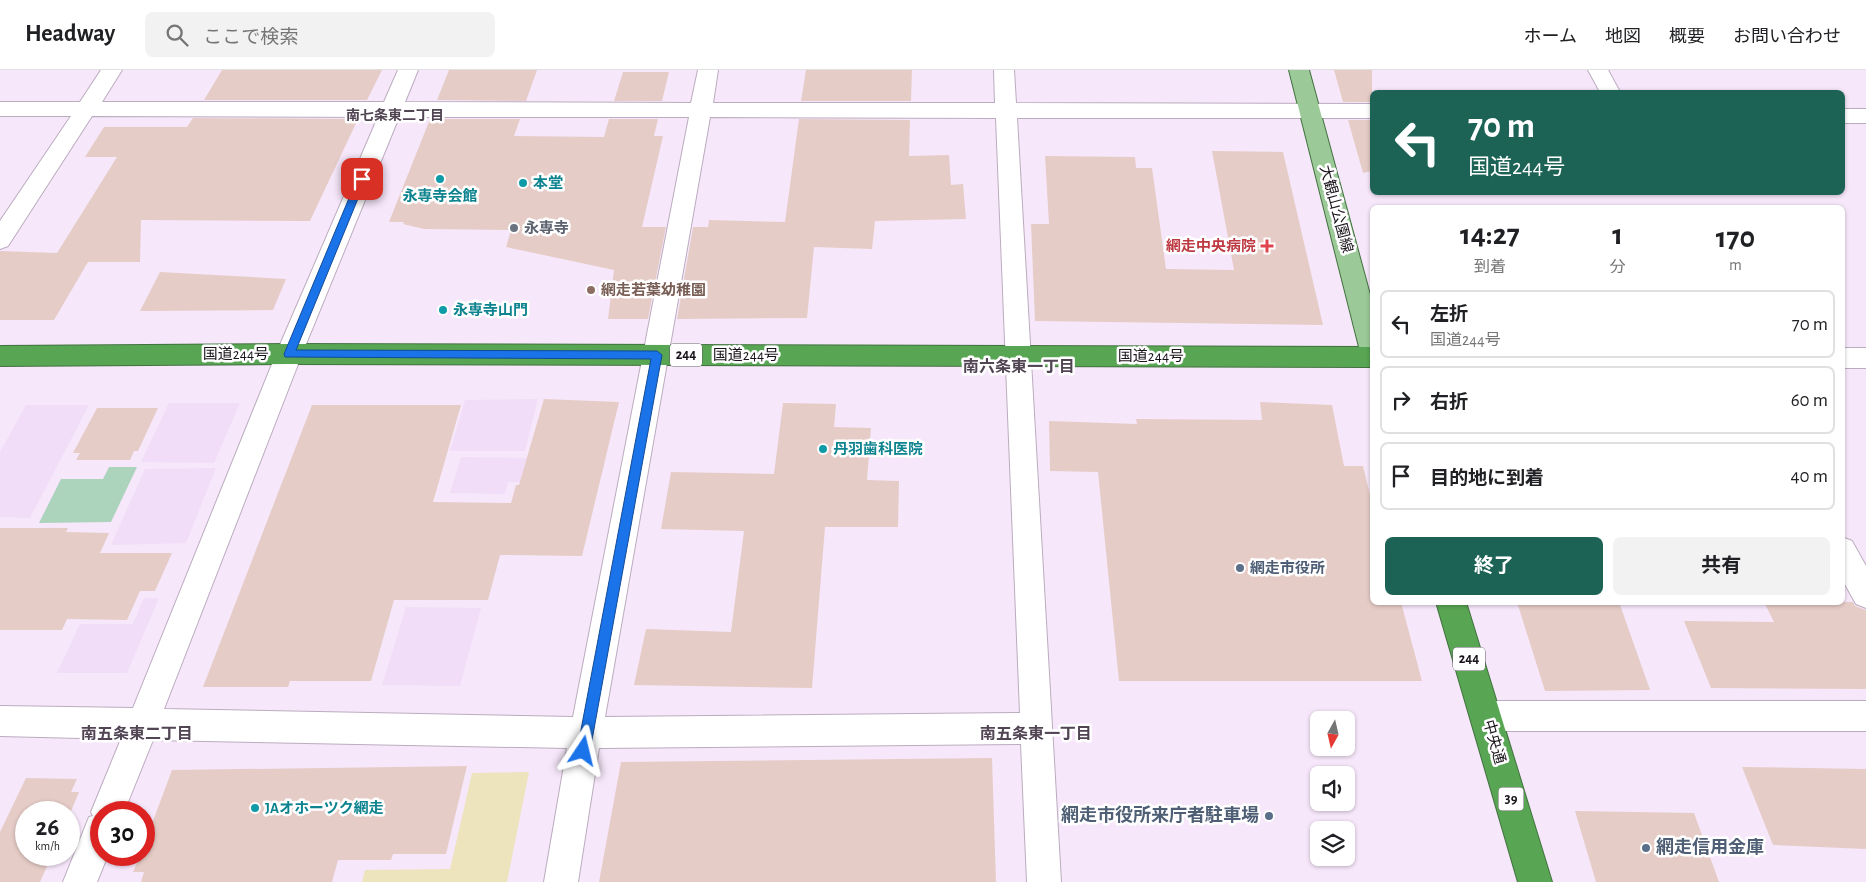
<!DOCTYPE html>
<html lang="ja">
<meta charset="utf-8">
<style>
:root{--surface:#fff;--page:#f2f2f2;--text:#202124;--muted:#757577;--line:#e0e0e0;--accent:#1c6356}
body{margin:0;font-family:"Alegreya Sans","Noto Sans JP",sans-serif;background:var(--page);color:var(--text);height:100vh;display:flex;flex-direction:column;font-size:19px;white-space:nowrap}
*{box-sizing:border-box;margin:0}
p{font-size:16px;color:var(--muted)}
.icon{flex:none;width:28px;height:28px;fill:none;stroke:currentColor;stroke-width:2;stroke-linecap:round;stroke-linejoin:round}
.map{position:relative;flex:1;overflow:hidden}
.details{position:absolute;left:1370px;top:135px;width:475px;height:400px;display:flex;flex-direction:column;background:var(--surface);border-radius:8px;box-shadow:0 1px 4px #0004}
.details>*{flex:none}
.top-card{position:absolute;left:1370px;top:20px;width:475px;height:105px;border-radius:8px;box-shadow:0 1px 4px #0004;background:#1c6356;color:#fff;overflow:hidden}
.needle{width:32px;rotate:188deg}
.buttons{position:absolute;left:1310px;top:641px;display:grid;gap:10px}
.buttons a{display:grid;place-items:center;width:45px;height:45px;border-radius:8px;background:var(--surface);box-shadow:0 1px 4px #0004;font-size:25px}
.speed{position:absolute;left:15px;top:731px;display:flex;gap:10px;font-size:25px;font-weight:700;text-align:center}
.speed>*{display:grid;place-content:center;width:65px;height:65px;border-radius:50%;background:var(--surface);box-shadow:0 1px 4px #0004;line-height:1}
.speed small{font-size:12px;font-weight:400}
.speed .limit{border:8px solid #d22;background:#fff;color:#111}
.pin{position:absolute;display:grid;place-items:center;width:42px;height:42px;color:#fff;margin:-21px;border-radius:10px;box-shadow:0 2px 8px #0006}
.me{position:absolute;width:55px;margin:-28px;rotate:10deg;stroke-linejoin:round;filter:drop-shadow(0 0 4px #0008)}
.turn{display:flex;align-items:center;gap:18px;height:105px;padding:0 15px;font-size:22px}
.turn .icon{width:65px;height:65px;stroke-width:2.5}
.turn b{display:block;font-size:35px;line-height:42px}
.eta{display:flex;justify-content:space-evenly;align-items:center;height:85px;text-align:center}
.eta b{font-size:30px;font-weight:700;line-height:35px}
.cta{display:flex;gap:10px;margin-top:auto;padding:10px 15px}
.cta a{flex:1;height:58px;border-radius:8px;background:var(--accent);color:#fff;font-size:20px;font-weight:700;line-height:58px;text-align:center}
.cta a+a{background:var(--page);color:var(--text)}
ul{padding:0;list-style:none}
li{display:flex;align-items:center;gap:15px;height:68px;margin:0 10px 8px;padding:0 5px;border:2px solid var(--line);border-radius:8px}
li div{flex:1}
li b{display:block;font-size:19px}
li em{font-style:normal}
header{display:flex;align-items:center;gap:30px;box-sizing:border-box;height:70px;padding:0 25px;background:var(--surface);border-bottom:1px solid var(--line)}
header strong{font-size:24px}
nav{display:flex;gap:28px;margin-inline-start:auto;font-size:18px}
.search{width:350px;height:45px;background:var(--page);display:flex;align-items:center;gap:12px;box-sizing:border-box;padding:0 18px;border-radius:8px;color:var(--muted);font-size:19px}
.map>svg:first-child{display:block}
</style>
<header>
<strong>Headway</strong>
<div class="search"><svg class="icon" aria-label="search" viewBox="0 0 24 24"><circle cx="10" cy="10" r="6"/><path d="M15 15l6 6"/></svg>ここで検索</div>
<nav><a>ホーム</a><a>地図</a><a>概要</a><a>お問い合わせ</a></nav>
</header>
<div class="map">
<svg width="1866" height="812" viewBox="0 0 1866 812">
<rect width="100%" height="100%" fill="#f6e7fa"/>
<g fill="#f1ddf7">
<polygon points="538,329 525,381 450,381 465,330"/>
<polygon points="169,333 240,333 214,393 141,392"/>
<polygon points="26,335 89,335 30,448 0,447 0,382"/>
<polygon points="607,380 602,405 558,405 556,413 508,412 505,424 450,423 461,387 529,388"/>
<polygon points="216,398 186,473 111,475 145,399"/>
<polygon points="144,528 159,528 127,603 57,603 80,554 133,554"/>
<polygon points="406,537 481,538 460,616 382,615"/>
</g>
<polygon fill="#acd4bc" points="109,397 137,397 111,452 39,453 61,409 103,409"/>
<polygon fill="#ede4be" points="529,702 507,812 362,812 365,800 450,799 472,703"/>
<g fill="#e6ccc7">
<polygon points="222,0 382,0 367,30 204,30"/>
<polygon points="449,0 537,0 526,31 437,30"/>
<polygon points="806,0 912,0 911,31 801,31"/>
<polygon points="1334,0 1372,0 1372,32 1343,32"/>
<polygon points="623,2 669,2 662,31 614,31"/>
<polygon points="193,48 358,49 310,151 141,150 140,192 88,192 54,250 0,250 0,181 57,183 117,87 85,87 104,57 187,57"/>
<polygon points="430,49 520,49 514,66 604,67 609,49 658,49 654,66 663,66 642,157 666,157 648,249 608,249 614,200 506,177 511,160 424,159 403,154 404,152 389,152"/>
<polygon points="799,49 910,50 909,86 949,85 951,115 963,114 966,149 875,151 872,179 814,177 807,248 677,249 693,157 708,157 709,150 785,152"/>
<polygon points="1348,50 1372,50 1372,101 1363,103"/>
<polygon points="1212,81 1283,82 1323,255 1035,251 1031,154 1049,154 1045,86 1135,87 1136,98 1152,98 1166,199 1234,200"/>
<polygon points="160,202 286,209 273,240 140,241"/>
<polygon points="544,329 619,332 582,486 500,485 488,530 394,530 371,611 290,611 288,617 203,617 312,335 461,335 433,432 511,433 516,415 519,415"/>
<polygon points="1260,332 1332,335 1344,396 1363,396 1372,433 1372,532 1401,532 1422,611 1119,611 1098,402 1050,401 1049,351 1137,354 1136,349 1262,350"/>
<polygon points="783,333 836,334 834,357 871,358 867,410 899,411 898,457 825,457 812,618 634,615 646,559 731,562 744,461 661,459 671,402 774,404"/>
<polygon points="97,338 158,338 138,381 134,381 130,390 76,390 80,383 73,383"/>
<polygon points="0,458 68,458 66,462 109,463 100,483 172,483 155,521 140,521 127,550 67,549 62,560 0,560"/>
<polygon points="1517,532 1619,532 1650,620 1545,621"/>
<polygon points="1764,532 1853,532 1855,536 1866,540 1866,619 1711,618 1684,551 1774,552"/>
<polygon points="992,688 996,812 599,812 621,692"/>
<polygon points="467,696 446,784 393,784 391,790 338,790 332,812 141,812 144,802 133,802 140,785 144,785 144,775 172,700"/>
<polygon points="1742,697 1866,699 1866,779 1773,775"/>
<polygon points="26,708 77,709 71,722 79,722 69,746 69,742 26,742 26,785 52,785 40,812 0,812 0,762"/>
<polygon points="1575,741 1694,743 1719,812 1596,812"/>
</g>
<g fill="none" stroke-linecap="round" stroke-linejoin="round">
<defs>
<g id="minor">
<path d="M101,0H122L102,32H384L398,0H418L405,32L691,33L698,0H718L713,33H995L994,0H1014L1016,33L1372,34V48H1017L1061,812H1027L1021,674L599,678L578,812H544L567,678L153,670L124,742H101V785H108L97,812H63L89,747L93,746L91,742L121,669L0,666V636L133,638L276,284L378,47L92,46L8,176L0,179V151L71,46H0V32H80ZM399,47H689L573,647L164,639L302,284ZM710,47L996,48L1020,643L605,647Z"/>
<polygon points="1588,0 1608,0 1620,22 1600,22"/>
<rect x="1842" y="39" width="24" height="14"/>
<rect x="1842" y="278" width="24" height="20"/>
<polygon points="1842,467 1852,471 1866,496 1866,538 1856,534 1842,509"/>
<polygon points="1487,631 1866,631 1866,661 1487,661 1476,657 1471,646 1476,635"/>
</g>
<polygon id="major" points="1289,0 1309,0 1372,232 1372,287 1363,284 1359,277"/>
<g id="highway">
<polygon points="289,274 1372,277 1372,297 289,294 0,296 0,276"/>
<polygon points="1436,532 1466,532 1552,812 1518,812"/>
</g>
</defs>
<use href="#minor" stroke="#bbacbf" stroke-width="2"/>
<use href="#major" stroke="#42723f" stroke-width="2"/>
<use href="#highway" stroke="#42723f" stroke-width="2"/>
<use href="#minor" fill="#fff" fill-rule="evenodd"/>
<use href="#major" fill="#9bc998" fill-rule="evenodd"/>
<use href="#highway" fill="#58a554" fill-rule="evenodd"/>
</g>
<polygon fill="#1a73e8" stroke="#114b97" points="362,106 366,109 296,280 657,281 662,285 590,681 588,686 583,688 579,686 577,681 651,289 285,287 284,284 357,109"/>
<g fill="#0f9aa8" stroke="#fff" stroke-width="2">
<circle cx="440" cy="109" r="5"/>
<circle cx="523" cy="113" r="5"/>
<circle cx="443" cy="240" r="5"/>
<circle cx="823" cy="379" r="5"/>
<circle cx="255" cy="738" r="5"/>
</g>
<circle fill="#6b7280" stroke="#fff" stroke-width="2" cx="514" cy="158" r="5"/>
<path fill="#e0444e" stroke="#fff" stroke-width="2" d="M1264.5 168.5h5v5h5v5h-5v5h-5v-5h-5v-5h5z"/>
<circle fill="#8d6e63" stroke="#fff" stroke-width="2" cx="591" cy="220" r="5"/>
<g fill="#5c6f8a" stroke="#fff" stroke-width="2">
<circle cx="1240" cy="498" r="5"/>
<circle cx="1269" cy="746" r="5"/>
<circle cx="1646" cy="778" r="5"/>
</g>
<g text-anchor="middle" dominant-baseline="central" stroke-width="5" stroke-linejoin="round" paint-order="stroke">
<g font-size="14" font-weight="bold" fill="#514554" stroke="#fff">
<text x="395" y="46">南七条東二丁目</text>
</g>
<g fill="#fff" stroke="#5d5a5e" stroke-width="1">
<rect x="670" y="273.5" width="32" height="23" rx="4"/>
<rect x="1453" y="577.5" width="32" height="23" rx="4"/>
<rect x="1498.5" y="717.5" width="25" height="23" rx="4"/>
</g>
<g font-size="14" font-weight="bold" fill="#181319">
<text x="686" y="285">244</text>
<text x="1469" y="589">244</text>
<text x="1511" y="729">39</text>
</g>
<g font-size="15" font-weight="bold" fill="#0d838f" stroke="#fff" text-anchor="start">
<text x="533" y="113">本堂</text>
<text x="440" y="126" text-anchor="middle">永専寺会館</text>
<text x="453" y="240">永専寺山門</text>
<text x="833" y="379">丹羽歯科医院</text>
<text x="265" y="738">JAオホーツク網走</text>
</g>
<g font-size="15" fill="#181319" stroke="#fff">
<text transform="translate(1336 139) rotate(75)">大観山公園線</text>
<text x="236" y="284">国道244号</text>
<text x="746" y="285">国道244号</text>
<text x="1151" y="286">国道244号</text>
<text transform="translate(1494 672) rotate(74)">中央通</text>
</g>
<g font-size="15" font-weight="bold" fill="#5b616d" stroke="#fff" text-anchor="start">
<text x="524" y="158">永専寺</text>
</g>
<g font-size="15" font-weight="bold" fill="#be3a42" stroke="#fff" text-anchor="end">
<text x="1256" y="176">網走中央病院</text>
</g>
<g font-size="15" font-weight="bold" fill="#785e54" stroke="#fff" text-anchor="start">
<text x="601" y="220">網走若葉幼稚園</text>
</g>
<g font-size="15" font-weight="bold" fill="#4e5e75" stroke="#fff" text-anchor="start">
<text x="1250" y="498">網走市役所</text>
</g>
<g font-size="16" font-weight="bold" fill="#514554" stroke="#fff">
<text x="1019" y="297">南六条東一丁目</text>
<text x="137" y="664">南五条東二丁目</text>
<text x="1036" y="664">南五条東一丁目</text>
</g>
<g font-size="18" font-weight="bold" fill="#4e5e75" stroke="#fff" text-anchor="end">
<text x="1259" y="746">網走市役所来庁者駐車場</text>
<text x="1656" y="778" text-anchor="start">網走信用金庫</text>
</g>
</g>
</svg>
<div class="buttons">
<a><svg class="needle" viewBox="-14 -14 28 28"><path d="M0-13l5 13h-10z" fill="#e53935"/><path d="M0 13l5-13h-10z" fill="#757577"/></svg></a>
<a><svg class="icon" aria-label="sound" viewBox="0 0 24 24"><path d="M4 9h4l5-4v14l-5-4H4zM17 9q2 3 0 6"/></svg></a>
<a><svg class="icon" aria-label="layers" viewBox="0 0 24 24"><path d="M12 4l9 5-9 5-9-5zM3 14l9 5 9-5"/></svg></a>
</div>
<div class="speed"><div>26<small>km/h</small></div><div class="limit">30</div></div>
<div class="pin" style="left:362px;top:109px;background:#d93025"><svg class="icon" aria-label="arrive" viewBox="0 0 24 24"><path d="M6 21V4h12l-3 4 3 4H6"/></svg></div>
<svg class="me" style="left:583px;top:681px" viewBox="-20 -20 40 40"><path d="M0-17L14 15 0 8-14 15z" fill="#1a73e8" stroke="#fff" stroke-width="4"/></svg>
<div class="top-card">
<div class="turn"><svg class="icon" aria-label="left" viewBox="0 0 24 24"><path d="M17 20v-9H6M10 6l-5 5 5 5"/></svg><div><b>70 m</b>国道244号</div></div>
</div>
<section class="details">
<div class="eta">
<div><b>14:27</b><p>到着</p></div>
<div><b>1</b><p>分</p></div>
<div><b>170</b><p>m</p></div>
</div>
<ul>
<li><svg class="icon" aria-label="left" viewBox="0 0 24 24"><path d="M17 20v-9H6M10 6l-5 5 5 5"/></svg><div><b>左折</b><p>国道244号</p></div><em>70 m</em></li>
<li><svg class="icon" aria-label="right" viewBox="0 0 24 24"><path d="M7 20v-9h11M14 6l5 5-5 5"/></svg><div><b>右折</b></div><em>60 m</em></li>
<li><svg class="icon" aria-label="arrive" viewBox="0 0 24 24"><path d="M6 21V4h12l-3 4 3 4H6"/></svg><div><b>目的地に到着</b></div><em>40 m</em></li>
</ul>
<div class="cta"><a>終了</a><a>共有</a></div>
</section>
</div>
